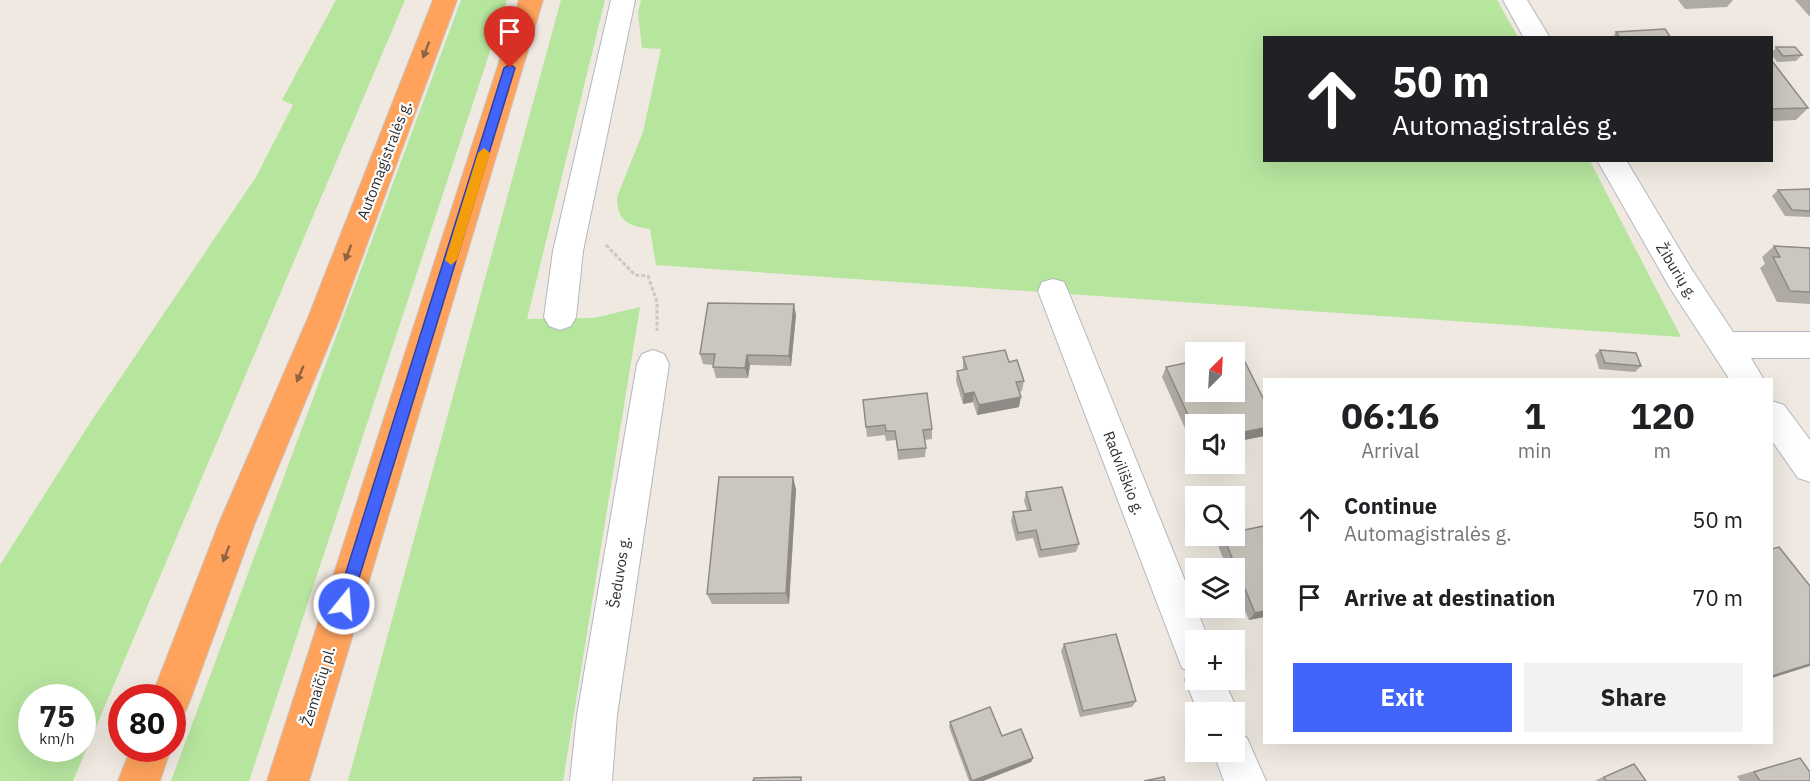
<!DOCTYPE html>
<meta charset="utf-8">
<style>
:root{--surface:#fff;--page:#f2f2f2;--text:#202124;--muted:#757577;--accent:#4264fb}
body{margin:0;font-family:"IBM Plex Sans",sans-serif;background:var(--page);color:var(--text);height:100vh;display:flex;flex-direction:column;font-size:22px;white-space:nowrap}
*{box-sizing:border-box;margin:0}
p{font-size:20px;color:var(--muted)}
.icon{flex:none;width:33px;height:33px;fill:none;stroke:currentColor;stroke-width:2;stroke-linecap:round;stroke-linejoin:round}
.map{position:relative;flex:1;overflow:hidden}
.panel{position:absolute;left:1263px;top:378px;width:510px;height:366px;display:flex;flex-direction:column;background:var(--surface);border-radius:0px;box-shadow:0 6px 24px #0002}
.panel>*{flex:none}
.banner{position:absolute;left:1263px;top:36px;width:510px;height:126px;border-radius:0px;box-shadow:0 6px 24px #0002;background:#202124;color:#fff;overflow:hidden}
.needle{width:39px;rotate:24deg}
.fabs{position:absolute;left:1185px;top:342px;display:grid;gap:12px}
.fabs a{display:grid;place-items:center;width:60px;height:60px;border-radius:0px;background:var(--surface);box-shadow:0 6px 24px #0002;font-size:30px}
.speed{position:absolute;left:18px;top:684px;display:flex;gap:12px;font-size:30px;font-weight:700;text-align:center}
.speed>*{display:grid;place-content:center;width:78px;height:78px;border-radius:50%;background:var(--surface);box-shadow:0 6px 24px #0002;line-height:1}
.speed small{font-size:15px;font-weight:400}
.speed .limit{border:9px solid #d22;background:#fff;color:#111}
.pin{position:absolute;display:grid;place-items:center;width:51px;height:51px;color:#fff;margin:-62px -26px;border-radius:50% 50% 50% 0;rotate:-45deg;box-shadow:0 0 6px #0007}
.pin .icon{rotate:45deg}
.me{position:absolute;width:66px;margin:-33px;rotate:17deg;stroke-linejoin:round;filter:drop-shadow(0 0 4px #0008)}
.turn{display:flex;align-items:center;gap:21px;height:126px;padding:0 30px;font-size:27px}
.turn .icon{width:78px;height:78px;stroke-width:2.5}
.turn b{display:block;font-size:42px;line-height:51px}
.eta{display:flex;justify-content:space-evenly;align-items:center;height:102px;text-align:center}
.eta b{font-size:36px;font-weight:800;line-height:42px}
.cta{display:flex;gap:12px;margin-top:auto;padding:12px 30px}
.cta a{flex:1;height:69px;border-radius:0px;background:var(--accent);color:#fff;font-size:24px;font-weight:800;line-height:69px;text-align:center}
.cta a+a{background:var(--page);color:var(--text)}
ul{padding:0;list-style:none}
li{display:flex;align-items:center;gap:18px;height:78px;padding:0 30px}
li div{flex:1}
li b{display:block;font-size:22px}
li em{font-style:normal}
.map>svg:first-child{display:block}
</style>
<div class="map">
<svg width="1810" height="781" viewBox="0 0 1810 781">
<rect width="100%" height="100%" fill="#efe9e1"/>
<g fill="#b6e59e" fill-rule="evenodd">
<path d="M336,0H405L73,781H0V565L88,426L256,177L293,105L282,100ZM32,698H82V748H32Z"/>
<polygon points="461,0 507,0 249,781 171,781"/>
<polygon points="561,0 605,0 527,319 594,318 640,307 563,781 348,781"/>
<path d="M641,0H1497L1518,37L1264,38V160L1590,161L1681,337L656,265L650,229C628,226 617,221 617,197L643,132L661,49L642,48L638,13Z"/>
</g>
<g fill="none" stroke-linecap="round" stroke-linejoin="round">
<defs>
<g id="street">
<polygon points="611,0 635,0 583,251 576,317 571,326 560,330 549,326 544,317 553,251"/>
<polygon points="1503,0 1527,0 1550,38 1524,38"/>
<polygon points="1597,160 1626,160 1692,270 1733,332 1810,332 1810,358 1751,358 1764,380 1730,380 1670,288"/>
<polygon points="1053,279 1064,282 1068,291 1209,640 1196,640 1196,680 1224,680 1238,712 1234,720 1234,712 1198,712 1185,680 1189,671 1182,668 1177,655 1038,291 1042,282"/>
<polygon points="653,350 664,354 669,364 617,715 612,781 570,781 577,715 637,364 642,354"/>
<polygon points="1772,401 1784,405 1810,440 1810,482 1798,478 1772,441"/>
<polygon points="1234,732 1247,738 1266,781 1224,781 1213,752 1234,752"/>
</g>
<g id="highway">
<polygon points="433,0 457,0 339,320 255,523 191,698 185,712 172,717 172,698 151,698 219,523 307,320"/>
<polygon points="519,0 543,0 309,781 267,781"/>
<polygon points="131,748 171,748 160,781 118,781"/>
</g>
</defs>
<use href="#street" stroke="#b4b7c1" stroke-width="2"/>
<use href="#highway" stroke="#c9c9c9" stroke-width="2"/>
<polyline stroke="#c9c9c9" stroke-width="3" stroke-dasharray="4 2" stroke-linecap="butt" points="606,245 635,275 648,276 657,302 657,331"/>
<use href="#street" fill="#fff" fill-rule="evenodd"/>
<use href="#highway" fill="#ffa35c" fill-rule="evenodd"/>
</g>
<g fill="#afaba4">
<polygon points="1678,0 1733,0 1727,7 1685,9"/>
<polygon points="1795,0 1810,0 1810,17"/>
<polygon points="1616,32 1671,38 1612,38"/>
<polygon points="1776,47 1802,55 1796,61 1777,62 1772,55 1772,53"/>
<polygon points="1772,61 1808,108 1796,120 1772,121"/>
<polygon points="1810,189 1810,217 1785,216 1772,196 1778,190"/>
<polygon points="1774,246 1810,248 1810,304 1777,302 1760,268 1765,264 1762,257"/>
<polygon points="796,315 791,366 750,365 748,378 716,378 713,367 713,365 703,364 700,354"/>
<polygon points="1600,350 1641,366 1635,372 1599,369 1595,355"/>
<polygon points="963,357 1009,362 1024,381 1022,391 1019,392 1019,407 977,415 973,402 963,404 956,381 957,371 963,370"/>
<polygon points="1166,367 1264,400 1264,436 1234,442 1234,424 1196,424 1195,451 1162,377"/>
<polygon points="863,400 932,429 932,439 924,440 926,448 925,457 898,460 896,440 886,441 885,435 867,437"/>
<polygon points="796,489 789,604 712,604 707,594"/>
<polygon points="1026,492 1079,544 1076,552 1039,558 1033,538 1016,541 1011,521 1013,512 1027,510 1024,501"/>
<polygon points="1222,536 1234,536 1264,617 1249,620 1234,586 1234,568 1227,568 1217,543"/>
<polygon points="1064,644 1136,701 1132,707 1080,717 1061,651"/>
<polygon points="950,722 1033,758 1031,762 983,781 969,781 949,727"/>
<polygon points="1782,763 1810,781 1740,781 1737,776"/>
<polygon points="1634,764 1645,781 1597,781 1596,780"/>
</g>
<g fill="#8e8b86">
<polygon points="794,304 796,315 791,366 789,356"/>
<polygon points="747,355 750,365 748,378 745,368"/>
<polygon points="974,392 973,402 963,404 964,394"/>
<polygon points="1021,397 1019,407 977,415 979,405"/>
<polygon points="1264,428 1264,436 1234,442 1234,434"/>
<polygon points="793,477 796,489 789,604 786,593"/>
<polygon points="1264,611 1264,617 1249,620 1255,613"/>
<polygon points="1810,664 1810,666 1772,678 1772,676"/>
<polygon points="1033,758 1031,762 983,781 973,781"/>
</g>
<g fill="#cbc7bf" stroke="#8e8b86" stroke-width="1.5">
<polygon points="1665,29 1671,38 1620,38 1616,32"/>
<polygon points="1776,47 1795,47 1802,55 1783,56"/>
<polygon points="1772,61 1808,108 1772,109"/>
<polygon points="1810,189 1810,211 1792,210 1778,190"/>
<polygon points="1774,246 1810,248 1810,292 1790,291 1773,257 1780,257"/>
<polygon points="708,303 794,304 789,356 747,355 745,368 713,367 715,354 700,354"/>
<polygon points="1005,350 1009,362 1017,360 1024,381 1016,382 1021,397 979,405 974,392 964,394 957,371 967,369 963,357"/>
<polygon points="1600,350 1636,353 1641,366 1605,363"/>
<polygon points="1240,352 1264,400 1264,428 1234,434 1234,424 1196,424 1196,432 1166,367 1196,361 1196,392 1234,392 1234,353"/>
<polygon points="927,393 932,429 923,430 926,448 898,450 895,431 886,431 885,425 866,427 863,400"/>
<polygon points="719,477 793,477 786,593 707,594"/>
<polygon points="1062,487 1079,544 1041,550 1036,530 1018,533 1013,512 1031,510 1026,492"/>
<polygon points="1264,526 1264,611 1255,613 1223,536 1234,536 1234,532"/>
<polygon points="1779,547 1810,586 1810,664 1772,676 1772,549"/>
<polygon points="1116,634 1136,701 1083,711 1064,644"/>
<polygon points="990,707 1002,736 1021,729 1033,758 972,781 950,722"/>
<polygon points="1800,758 1810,772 1810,781 1760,781 1754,772"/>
<polygon points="1634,764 1646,781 1606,781 1604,777"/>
<polygon points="801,777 801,781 753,781 754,778"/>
<polygon points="1164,777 1165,781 1144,781"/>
</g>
<defs><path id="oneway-solid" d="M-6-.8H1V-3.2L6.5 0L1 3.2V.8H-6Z" transform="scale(1.5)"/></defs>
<g fill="#8c6343">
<use href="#oneway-solid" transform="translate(426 50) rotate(111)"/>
<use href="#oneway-solid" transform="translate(348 253) rotate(111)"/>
<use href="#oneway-solid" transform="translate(300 374) rotate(113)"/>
<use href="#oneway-solid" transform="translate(226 554) rotate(111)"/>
</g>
<polygon fill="#4264fb" stroke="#2b41a3" stroke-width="1.5" points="510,64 515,68 351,604 349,609 344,612 338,609 336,604 504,68"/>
<polygon fill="#f59e0b" points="484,148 490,153 457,260 451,265 445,260 478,153"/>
<g text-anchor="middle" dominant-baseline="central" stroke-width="4.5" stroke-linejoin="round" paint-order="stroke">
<g font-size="15" fill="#2e2e2e" stroke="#fff">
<text transform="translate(384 160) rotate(-69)">Automagistralės g.</text>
<text transform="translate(1677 271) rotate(58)">Žiburių g.</text>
<text transform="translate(1124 473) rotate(69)">Radviliškio g.</text>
<text transform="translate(619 572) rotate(-81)">Šeduvos g.</text>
<text transform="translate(318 686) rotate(-73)">Žemaičių pl.</text>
</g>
</g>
</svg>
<div class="fabs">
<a><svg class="needle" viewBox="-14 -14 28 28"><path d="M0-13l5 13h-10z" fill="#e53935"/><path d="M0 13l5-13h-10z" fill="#757577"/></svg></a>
<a><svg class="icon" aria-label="sound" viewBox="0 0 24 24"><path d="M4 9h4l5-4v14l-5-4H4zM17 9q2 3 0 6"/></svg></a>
<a><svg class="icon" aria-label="search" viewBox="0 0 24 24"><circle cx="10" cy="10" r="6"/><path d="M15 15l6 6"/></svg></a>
<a><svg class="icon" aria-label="layers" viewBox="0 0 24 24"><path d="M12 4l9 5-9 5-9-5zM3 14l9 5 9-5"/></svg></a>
<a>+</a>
<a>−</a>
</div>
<div class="speed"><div>75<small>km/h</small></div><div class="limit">80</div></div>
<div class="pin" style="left:510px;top:68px;background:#d93025"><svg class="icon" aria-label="arrive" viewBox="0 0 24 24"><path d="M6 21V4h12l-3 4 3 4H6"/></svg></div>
<svg class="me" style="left:344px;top:604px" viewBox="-20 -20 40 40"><circle r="17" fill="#4264fb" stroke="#fff" stroke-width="3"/><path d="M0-11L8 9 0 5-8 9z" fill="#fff"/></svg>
<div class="banner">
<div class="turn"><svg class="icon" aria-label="ahead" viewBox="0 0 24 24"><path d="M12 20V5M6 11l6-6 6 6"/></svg><div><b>50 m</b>Automagistralės g.</div></div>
</div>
<section class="panel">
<div class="eta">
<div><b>06:16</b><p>Arrival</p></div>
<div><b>1</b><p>min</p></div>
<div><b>120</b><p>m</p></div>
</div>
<ul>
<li><svg class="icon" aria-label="ahead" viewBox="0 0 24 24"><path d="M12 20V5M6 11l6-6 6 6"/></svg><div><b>Continue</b><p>Automagistralės g.</p></div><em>50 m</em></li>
<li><svg class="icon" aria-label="arrive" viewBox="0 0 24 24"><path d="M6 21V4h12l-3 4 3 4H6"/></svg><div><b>Arrive at destination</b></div><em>70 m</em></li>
</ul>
<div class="cta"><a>Exit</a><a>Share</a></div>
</section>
</div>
